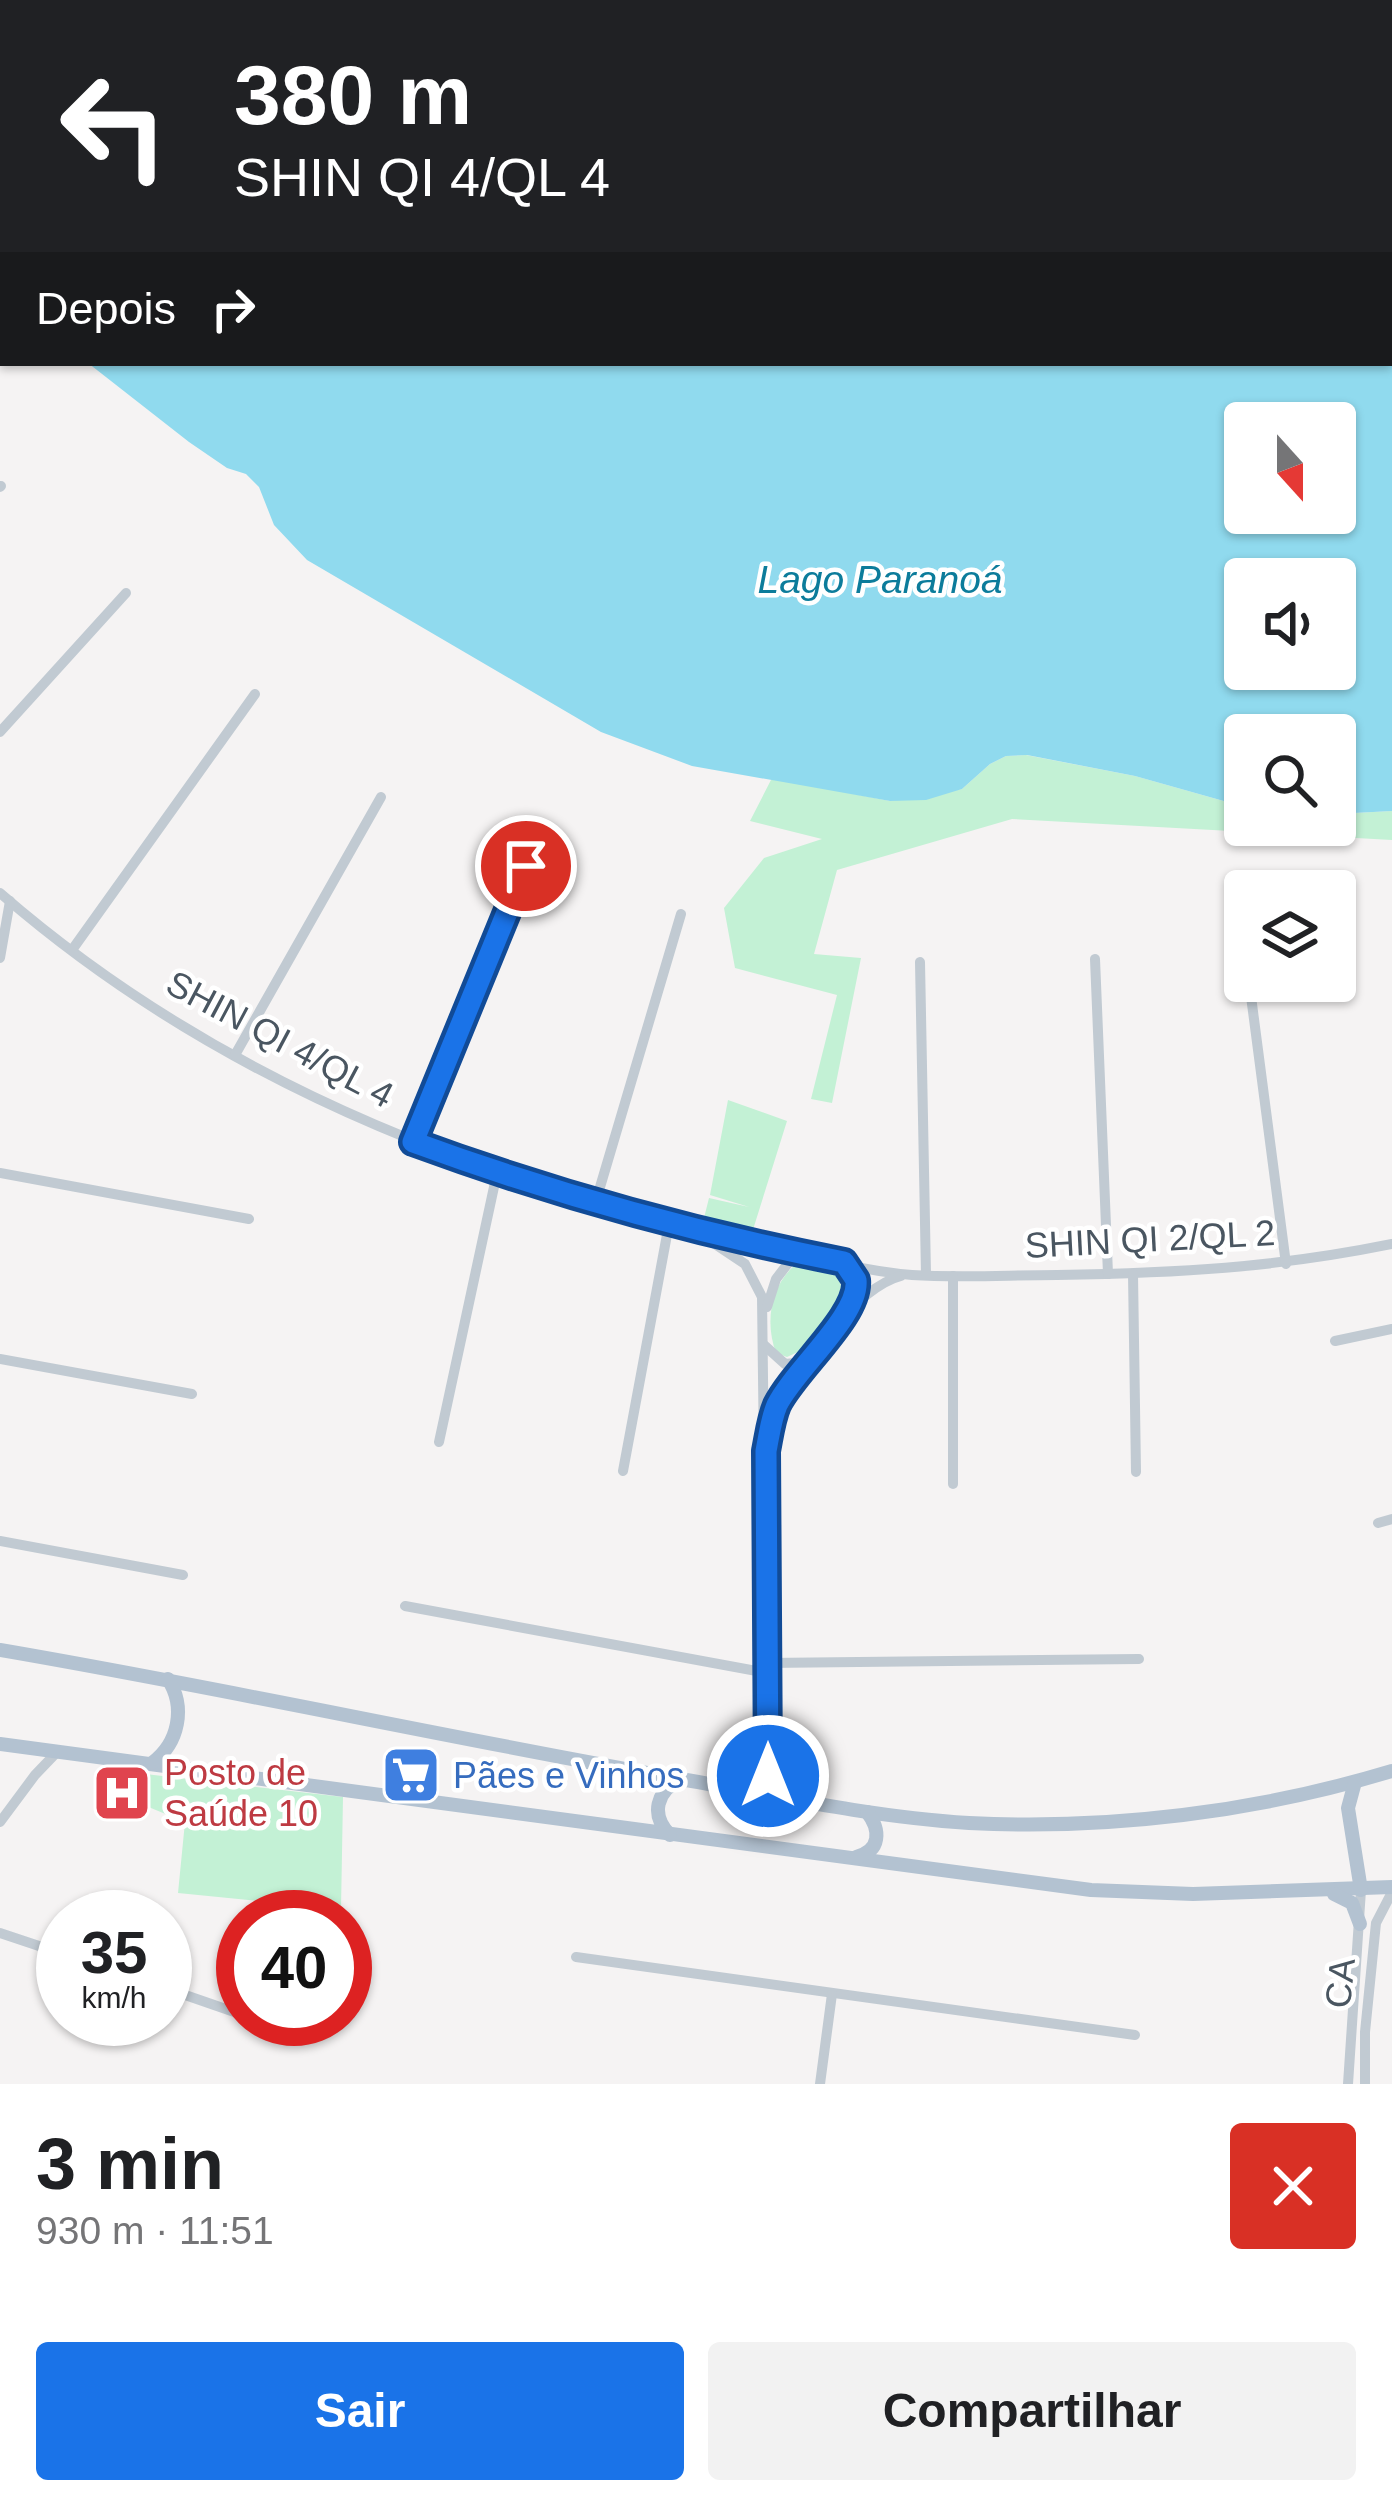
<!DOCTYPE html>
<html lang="pt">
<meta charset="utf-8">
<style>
:root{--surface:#fff;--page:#f2f2f2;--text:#202124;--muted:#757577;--accent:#1a73e8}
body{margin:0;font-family:Arial,sans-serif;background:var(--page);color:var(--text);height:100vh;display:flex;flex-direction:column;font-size:45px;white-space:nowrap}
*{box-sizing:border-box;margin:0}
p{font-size:39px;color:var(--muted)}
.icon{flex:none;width:66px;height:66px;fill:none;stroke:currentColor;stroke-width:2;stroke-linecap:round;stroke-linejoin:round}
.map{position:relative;height:2084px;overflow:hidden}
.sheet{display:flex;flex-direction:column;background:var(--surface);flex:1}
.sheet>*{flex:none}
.guide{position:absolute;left:0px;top:0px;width:1392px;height:366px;box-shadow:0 3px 9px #0004;background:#202124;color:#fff;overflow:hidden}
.needle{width:78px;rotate:159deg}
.controls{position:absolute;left:1224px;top:402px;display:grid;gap:24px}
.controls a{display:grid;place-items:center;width:132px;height:132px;border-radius:12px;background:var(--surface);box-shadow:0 3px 9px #0004;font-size:60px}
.speed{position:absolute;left:36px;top:1890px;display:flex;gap:24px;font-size:60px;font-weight:700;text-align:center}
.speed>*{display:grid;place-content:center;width:156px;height:156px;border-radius:50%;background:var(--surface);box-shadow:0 3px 9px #0004;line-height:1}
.speed small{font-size:30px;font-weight:400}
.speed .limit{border:18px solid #d22;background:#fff;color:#111}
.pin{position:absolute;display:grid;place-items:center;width:102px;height:102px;color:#fff;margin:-51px;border:6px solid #fff;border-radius:50%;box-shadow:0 3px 12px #0007}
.me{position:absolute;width:132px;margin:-66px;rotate:0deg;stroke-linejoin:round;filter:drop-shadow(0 0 9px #0008)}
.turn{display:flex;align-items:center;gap:42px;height:252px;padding:0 36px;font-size:54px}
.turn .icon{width:156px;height:156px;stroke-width:2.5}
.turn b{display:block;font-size:84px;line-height:102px}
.then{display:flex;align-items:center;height:114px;padding:0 36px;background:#0003;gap:24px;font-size:45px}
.round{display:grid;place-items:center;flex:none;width:126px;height:126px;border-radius:12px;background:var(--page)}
.overview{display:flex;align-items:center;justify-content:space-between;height:204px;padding:0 36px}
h1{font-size:72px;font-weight:700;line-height:90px}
.action{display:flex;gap:24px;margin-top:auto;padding:24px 36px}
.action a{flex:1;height:138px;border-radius:12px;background:var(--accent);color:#fff;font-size:48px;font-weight:700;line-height:138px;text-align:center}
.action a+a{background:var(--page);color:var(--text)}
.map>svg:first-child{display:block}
</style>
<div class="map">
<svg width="1392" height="2084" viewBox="0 0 1392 2084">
<rect width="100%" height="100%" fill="#f5f3f3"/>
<polygon fill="#e6e4e5" points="630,0 1135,0 1138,3 638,3"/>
<g fill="#c3f1d5">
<polygon points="1026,755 1135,776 1245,807 1245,825 1335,825 1335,814 1392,811 1392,840 1012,819 837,870 814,954 861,958 832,1103 811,1099 837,995 735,968 724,908 764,858 822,839 750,821 772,778 890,801 962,789 990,764 1006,756"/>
<polygon points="728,1100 787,1121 751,1236 702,1226 709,1198 749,1207 710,1195"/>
<path d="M800,1261L834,1266L844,1294L802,1350L787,1357L776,1353C764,1320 771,1282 800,1261Z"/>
<polygon points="128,1772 343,1797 341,1909 178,1893 185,1822 129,1799"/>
</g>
<g fill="#90daee" fill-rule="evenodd">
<polygon points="0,0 630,0 638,3 3,3 3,317"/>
<path d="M1392,94V811L1335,814V735H1245V807L1135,776L1027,755L1006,756L990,764L962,789L926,800L890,801L692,766L601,732L307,560L274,525L259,487L246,474L227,468L189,442L88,363H1389ZM1245,423H1335V513H1245ZM1245,579H1335V669H1245Z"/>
</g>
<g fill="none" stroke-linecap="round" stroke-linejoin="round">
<g stroke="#c1cad2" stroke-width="10">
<polyline points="0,487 1,486"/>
<polyline points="0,732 126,593"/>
<path d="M0,893C206,1072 461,1177 725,1235C786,1249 849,1270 912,1275C960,1278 1009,1275 1057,1275C1177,1273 1274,1268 1392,1244"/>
<polyline points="72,950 255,694"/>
<polyline points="0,958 10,901"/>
<polyline points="1095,959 1108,1274"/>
<polyline points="920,962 926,1275"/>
<polyline points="1249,981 1286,1264"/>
<polyline points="235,1055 381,797"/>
<polyline points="413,1142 526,867"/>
<polyline points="0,1173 249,1219"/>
<polyline points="595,1204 681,914"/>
<polyline points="703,1236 745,1264 762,1297 768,1776 783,1797"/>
<polyline points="845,1264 856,1280 854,1301"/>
<polyline points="1133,1274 1136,1472"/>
<polyline points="953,1276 953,1484"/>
<polyline points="767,1307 776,1279 796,1253"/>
<polyline points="1335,1341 1392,1329"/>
<polyline points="764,1345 785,1364 805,1362"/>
<polyline points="0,1359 192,1394"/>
<polyline points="439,1442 497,1173"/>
<path d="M766,1448C769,1436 771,1423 775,1411C789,1370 859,1286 901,1276"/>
<polyline points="623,1471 669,1224"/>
<polyline points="1378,1523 1392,1519"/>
<polyline points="0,1541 183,1575"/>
<polyline points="405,1606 767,1673"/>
<polyline points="767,1663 1139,1659"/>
<polyline points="0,1822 35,1775 58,1751"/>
<polyline points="0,1933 63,1954"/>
<polyline points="576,1957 1135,2035"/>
<polyline points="165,1988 243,2015"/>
<polyline points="256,2019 262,2021"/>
<polyline points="820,2084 832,1994"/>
<polyline points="1348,2084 1361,1890"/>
<polyline points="1365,2084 1365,2032 1376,1923 1392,1892"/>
</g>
<g stroke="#b3c2d1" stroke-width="14">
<path d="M0,1650C228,1689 453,1739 681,1779C776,1796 872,1817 969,1823C1111,1830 1256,1812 1392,1771"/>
<polyline points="0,1744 1091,1890 1193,1894 1392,1887"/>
<path d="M152,1763C179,1743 186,1707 168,1679"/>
<polyline points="1355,1782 1348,1808 1361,1890"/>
<path d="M670,1835C650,1815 656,1791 681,1779"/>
<path d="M856,1857C881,1851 881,1830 867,1812"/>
<polyline points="1334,1894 1352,1903 1360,1924"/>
</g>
</g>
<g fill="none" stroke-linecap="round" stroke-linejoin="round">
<defs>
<path id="route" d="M526,866L413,1142C554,1194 696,1233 844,1262L856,1280C860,1315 795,1369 777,1405C771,1419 769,1436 766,1451L768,1776"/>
</defs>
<use href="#route" stroke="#114b97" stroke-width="30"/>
<use href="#route" stroke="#1a73e8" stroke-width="21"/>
</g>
<defs>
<symbol id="supermarket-square" viewBox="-11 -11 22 22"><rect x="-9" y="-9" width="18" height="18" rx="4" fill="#3f7fe0" stroke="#fff"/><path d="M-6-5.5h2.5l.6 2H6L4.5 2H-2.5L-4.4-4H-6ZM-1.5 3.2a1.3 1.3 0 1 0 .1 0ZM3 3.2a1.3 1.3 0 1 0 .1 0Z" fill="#fff"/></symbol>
<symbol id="hospital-square" viewBox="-11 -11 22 22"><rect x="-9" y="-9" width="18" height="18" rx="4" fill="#e0444e" stroke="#fff"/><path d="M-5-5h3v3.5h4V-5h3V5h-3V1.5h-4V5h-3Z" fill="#fff"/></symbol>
</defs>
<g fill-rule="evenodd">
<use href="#supermarket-square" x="378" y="1742" width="66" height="66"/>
<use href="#hospital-square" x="89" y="1760" width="66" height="66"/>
</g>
<g text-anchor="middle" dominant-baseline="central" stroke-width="9" stroke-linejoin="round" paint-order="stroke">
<g font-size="36" fill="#4a5661" stroke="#fff">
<text transform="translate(280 1039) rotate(28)">SHIN QI 4/QL 4</text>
<text transform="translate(1150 1239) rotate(-3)">SHIN QI 2/QL 2</text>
<text transform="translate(1340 1983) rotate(-84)">CA</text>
</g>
<g font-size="36" fill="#be3a42" stroke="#fff" text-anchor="start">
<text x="164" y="1772">Posto de<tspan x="164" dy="41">Saúde 10</tspan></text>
</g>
<g font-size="36" fill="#366cbe" stroke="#fff" text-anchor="start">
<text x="453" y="1775">Pães e Vinhos</text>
</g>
<g font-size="39" font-style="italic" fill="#0c7c9b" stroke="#fff">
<text x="880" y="579">Lago Paranoá</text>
</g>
</g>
</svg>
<div class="controls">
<a><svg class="needle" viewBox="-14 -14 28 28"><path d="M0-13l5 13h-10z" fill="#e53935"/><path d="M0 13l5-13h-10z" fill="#757577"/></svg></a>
<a><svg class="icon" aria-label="sound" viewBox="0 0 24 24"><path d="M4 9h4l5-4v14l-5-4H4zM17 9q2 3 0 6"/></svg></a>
<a><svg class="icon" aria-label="search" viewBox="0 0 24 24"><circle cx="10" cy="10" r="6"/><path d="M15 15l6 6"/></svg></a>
<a><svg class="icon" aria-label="layers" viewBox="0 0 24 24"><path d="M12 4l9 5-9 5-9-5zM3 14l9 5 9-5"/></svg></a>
</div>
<div class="speed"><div>35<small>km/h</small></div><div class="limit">40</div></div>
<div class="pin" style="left:526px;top:866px;background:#d93025"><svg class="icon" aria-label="arrive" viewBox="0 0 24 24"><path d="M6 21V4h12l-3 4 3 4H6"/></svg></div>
<svg class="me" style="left:768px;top:1776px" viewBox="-20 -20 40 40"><circle r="17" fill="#1a73e8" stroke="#fff" stroke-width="3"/><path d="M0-11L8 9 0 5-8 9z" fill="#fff"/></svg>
<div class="guide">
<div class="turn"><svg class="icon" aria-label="left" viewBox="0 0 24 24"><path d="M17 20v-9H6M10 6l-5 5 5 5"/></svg><div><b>380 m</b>SHIN QI 4/QL 4</div></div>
<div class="then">Depois<svg class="icon" aria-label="right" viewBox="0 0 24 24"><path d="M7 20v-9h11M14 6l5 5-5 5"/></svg></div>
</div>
</div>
<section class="sheet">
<div class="overview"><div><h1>3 min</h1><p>930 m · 11:51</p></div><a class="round" style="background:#d93025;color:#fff"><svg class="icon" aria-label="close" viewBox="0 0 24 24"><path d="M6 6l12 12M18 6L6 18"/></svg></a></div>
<div class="action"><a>Sair</a><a>Compartilhar</a></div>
</section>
